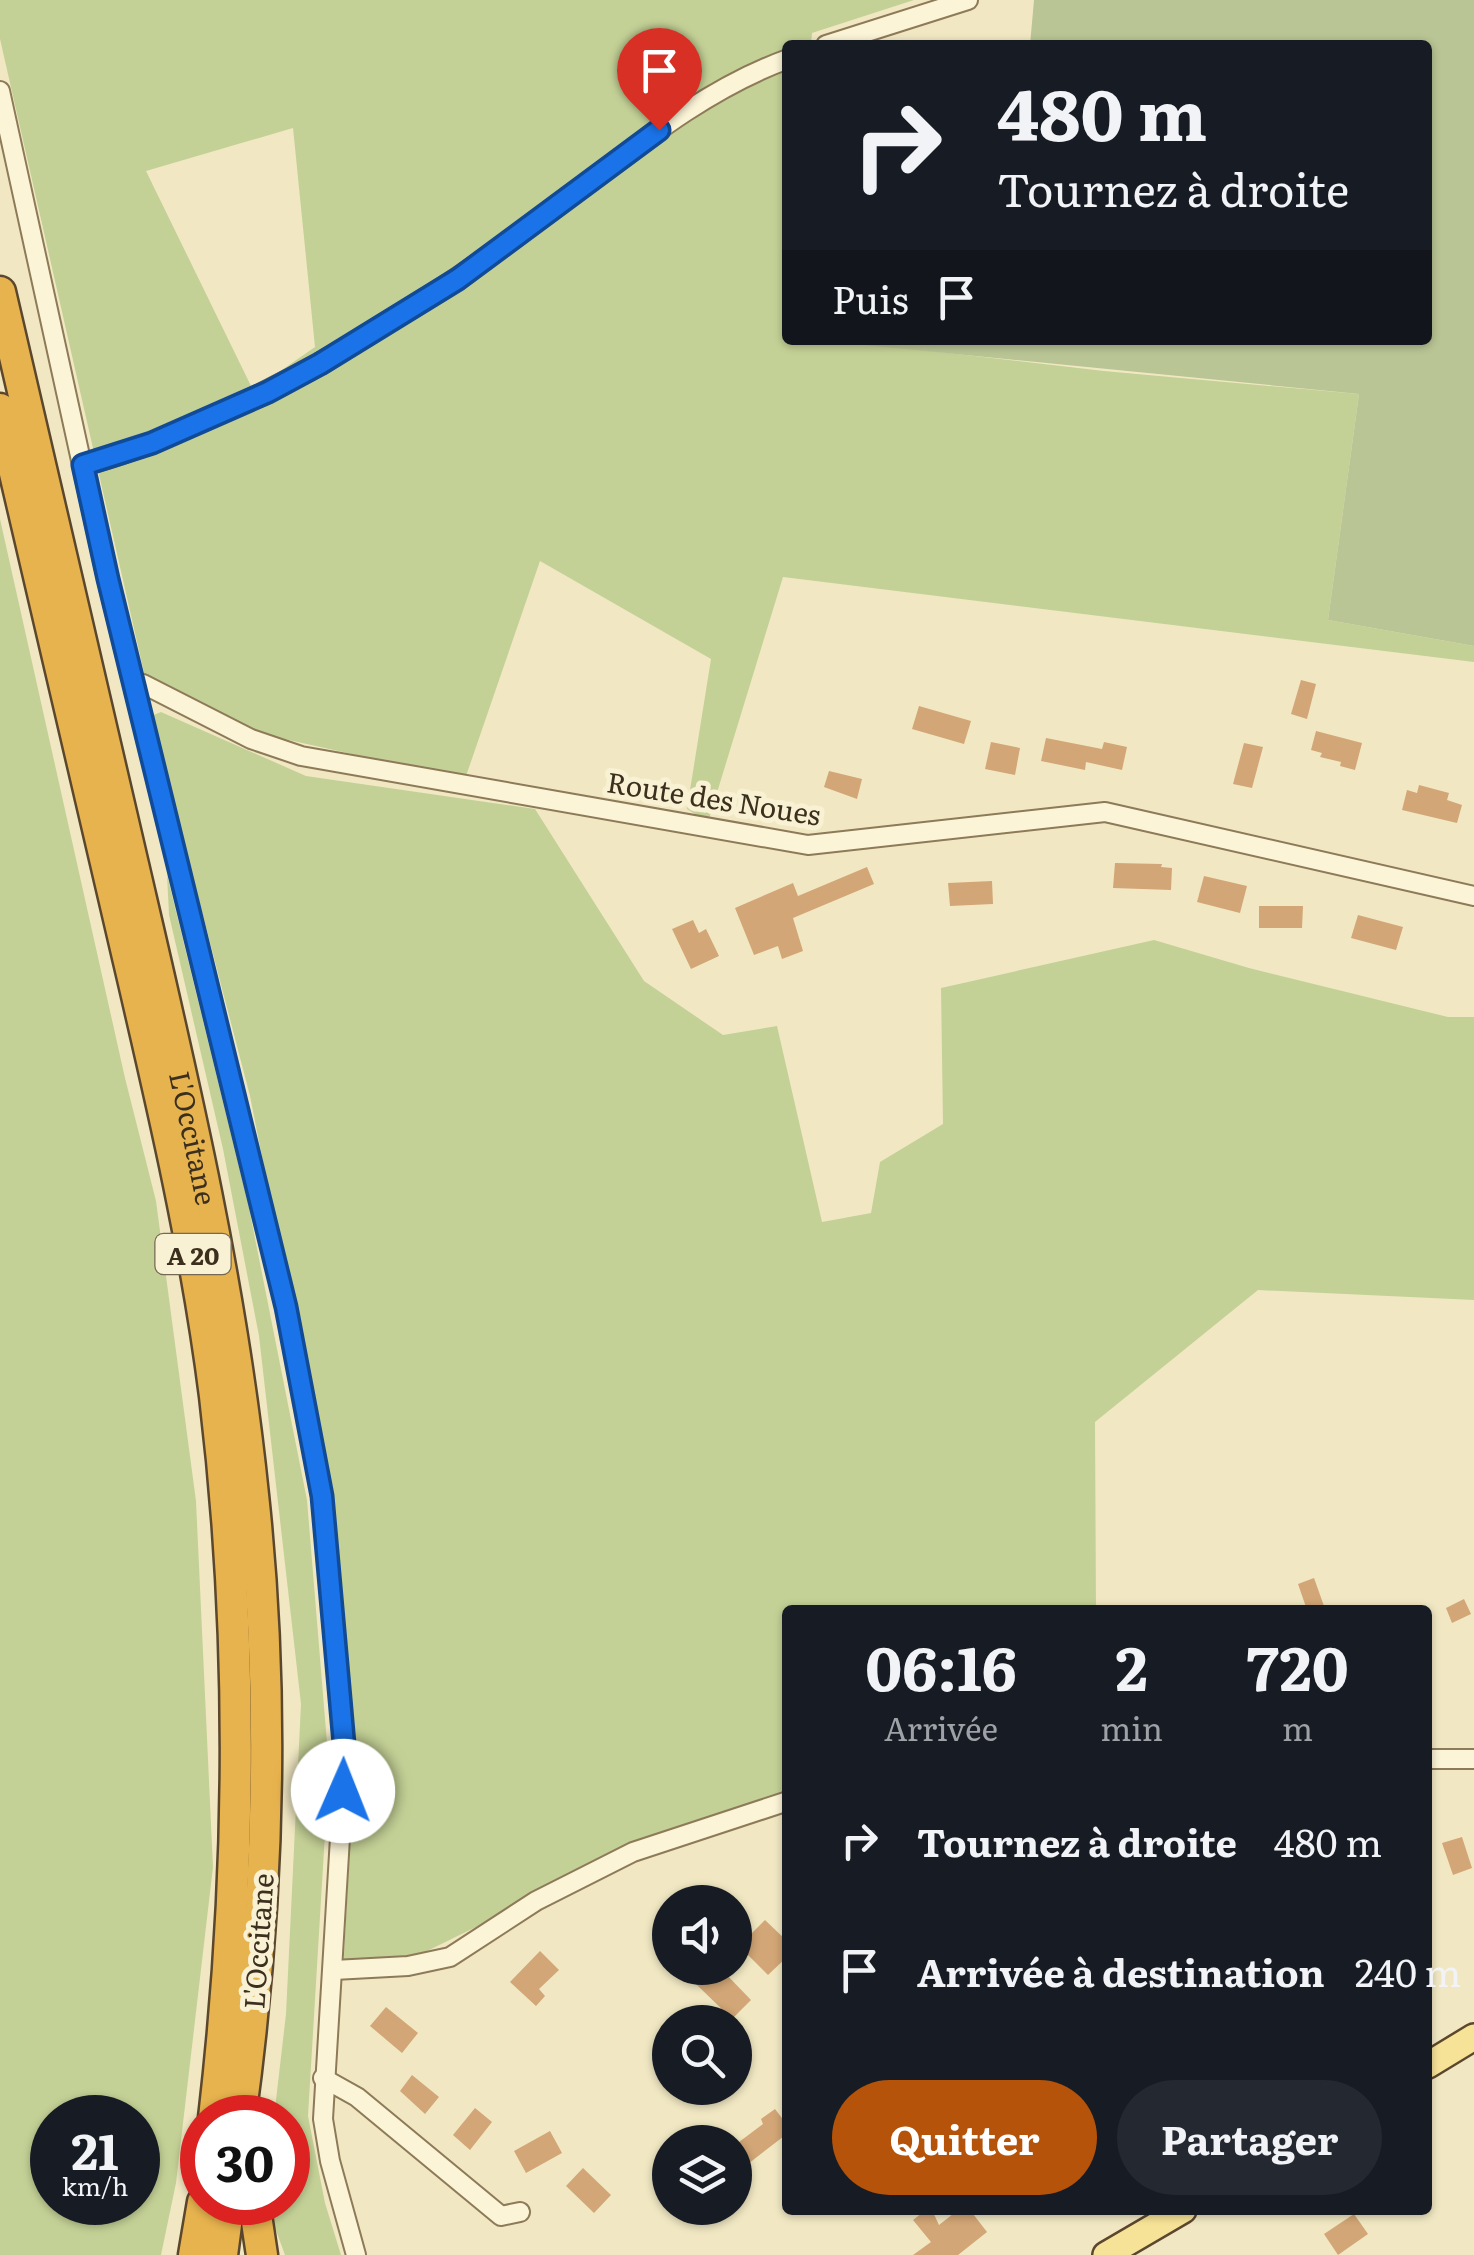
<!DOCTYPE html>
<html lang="fr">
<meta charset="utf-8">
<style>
:root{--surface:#171b24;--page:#242831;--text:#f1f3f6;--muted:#9ea1a6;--accent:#b45309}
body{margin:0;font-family:Literata,serif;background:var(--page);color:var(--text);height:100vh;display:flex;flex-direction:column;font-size:38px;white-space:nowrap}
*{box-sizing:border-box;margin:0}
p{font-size:32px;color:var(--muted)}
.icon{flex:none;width:55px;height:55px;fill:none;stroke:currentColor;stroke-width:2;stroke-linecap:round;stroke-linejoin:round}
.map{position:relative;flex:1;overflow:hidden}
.sheet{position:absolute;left:782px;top:1605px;width:650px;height:610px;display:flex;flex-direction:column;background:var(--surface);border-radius:10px;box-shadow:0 2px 8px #0004}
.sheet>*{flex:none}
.guide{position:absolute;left:782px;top:40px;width:650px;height:305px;border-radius:10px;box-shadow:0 2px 8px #0004;background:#171b24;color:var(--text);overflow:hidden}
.tools{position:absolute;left:652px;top:1885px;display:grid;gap:20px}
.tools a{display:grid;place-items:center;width:100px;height:100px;border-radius:50%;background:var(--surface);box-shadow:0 2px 8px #0004;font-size:50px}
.speed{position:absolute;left:30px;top:2095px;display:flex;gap:20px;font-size:50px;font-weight:700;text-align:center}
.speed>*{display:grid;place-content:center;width:130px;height:130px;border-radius:50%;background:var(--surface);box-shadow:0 2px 8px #0004;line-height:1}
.speed small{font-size:25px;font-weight:400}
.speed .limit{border:15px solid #d22;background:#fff;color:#111}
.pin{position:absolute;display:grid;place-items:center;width:85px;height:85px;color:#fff;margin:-102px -42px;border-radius:50% 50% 50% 0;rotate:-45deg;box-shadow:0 0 10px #0007}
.pin .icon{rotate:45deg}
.me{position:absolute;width:110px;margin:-55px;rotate:1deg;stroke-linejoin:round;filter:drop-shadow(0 0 8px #0008)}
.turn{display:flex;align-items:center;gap:35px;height:210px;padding:0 50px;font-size:45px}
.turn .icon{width:130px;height:130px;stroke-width:2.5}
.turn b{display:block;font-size:70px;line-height:85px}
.then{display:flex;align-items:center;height:95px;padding:0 50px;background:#0003;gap:20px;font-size:38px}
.eta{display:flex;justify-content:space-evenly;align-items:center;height:170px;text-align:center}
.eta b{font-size:60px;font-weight:700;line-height:70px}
.action{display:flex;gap:20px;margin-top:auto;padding:20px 50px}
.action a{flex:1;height:115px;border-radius:60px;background:var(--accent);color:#fff;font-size:40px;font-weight:700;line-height:115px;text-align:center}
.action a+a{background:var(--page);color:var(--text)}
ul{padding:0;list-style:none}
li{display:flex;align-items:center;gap:30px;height:130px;padding:0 50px}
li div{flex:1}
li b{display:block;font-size:38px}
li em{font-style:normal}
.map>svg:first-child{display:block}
</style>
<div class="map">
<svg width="1474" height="2255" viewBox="0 0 1474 2255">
<rect width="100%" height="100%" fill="#f1e8c3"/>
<g fill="#c4d196" fill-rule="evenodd">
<path d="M0,0H914L812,33L811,45H788V340H835L1104,371L1359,394L1328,620L1474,646V662L783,577L708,822L687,809L711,659L540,561L465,779L266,735L145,677L0,39ZM293,128L315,347L253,390L146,171Z"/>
<path d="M0,519L125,1078L156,1201L196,1501L213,1867L176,2183L161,2255H0ZM52,2118H138V2202H52Z"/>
<polygon points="161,712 306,776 535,809 644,981 723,1035 777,1026 822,1222 871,1213 880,1162 943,1124 941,988 1154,940 1249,968 1448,1017 1474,1017 1474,1300 1258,1290 1095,1422 1096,1610 788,1610 787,1808 641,1846 421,1954 343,1973 356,1737 324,1469 250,1096 151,716"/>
<polygon points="167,875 248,1203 307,1500 329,1767 308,2116 325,2203 341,2255 285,2255 274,2225 273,2203 288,2202 288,2118 274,2117 286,2014 301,1704 259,1336 223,1149 169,915"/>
</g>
<polygon fill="#bac595" points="1034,0 1474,0 1474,646 1328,620 1359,394 835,342 1428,340 1428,45 1030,45"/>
<g fill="#d2a676">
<polygon points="1301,680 1316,684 1307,719 1291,714"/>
<polygon points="919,706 971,721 964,744 912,729"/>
<polygon points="1316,731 1362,743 1355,770 1340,766 1341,762 1320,757 1322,753 1311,750"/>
<polygon points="1046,738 1102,749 1104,742 1127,747 1122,770 1086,762 1085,770 1041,761"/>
<polygon points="991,742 1020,748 1015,775 985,769"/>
<polygon points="1244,743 1263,747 1252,788 1233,784"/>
<polygon points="829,771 862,779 857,799 824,787"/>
<polygon points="1419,785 1449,793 1447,800 1462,805 1457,823 1402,810 1407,790 1417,793"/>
<polygon points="1115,863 1162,864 1161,867 1172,868 1171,890 1113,888"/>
<polygon points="867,867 874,884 793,918 803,951 782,959 778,946 754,955 735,908 793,883 798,896"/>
<polygon points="1204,876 1247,886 1240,913 1197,902"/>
<polygon points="992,881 993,904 950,906 948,883"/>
<polygon points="1259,906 1303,906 1302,928 1259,928"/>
<polygon points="1358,915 1403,927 1396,950 1351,938"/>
<polygon points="693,920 699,933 706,929 719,956 691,969 672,929"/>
<polygon points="1314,1578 1324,1606 1307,1610 1298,1584"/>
<polygon points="1464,1599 1471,1614 1452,1623 1446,1608"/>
<polygon points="1462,1837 1472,1868 1453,1875 1442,1843"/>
<polygon points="765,1920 788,1942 788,1956 768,1975 739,1946"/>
<polygon points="540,1951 559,1970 539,1989 545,1996 536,2006 510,1982"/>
<polygon points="712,1968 720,1968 751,2000 732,2019 696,1984"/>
<polygon points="386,2007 418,2033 402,2053 370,2026"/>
<polygon points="412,2075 439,2097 425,2114 400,2091"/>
<polygon points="475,2108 492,2122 470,2150 453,2135"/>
<polygon points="775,2109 788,2126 788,2133 735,2174 735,2145 763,2124 761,2119"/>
<polygon points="550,2131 562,2153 526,2173 514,2151"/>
<polygon points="583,2168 611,2195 594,2213 566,2186"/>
<polygon points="926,2210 932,2210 939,2225 958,2210 970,2210 987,2232 958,2255 913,2255 931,2242 913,2220"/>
<polygon points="1354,2214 1368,2234 1338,2255 1324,2234"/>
</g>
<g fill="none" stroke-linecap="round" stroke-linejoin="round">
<defs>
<g id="street">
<polyline points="826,45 968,0"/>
<polyline points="0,91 107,579 286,1307 322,1496 345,1755 323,2119 330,2161 356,2255"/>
<path d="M83,465C125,457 165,437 204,420C331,364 447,288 559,205C631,151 702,90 788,59"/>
<polyline points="135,686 143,684 251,739 301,756 808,845 1105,812 1474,896"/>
<polyline points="1428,1759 1474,1759"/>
<polyline points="334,1970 408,1966 450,1957 536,1901 633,1852 788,1801"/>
<polyline points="323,2078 357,2097 501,2216 520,2212"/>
</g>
<g id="primary">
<polyline points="1428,2065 1474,2037"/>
<polyline points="1106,2255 1183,2210"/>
</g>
<g id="highway">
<path id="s1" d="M0,292C46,488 91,685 137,882C184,1084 232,1287 253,1495C275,1700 268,1913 240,2118"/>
<path d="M0,409C40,582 81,754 121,927C157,1082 195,1238 215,1396C244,1637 242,1877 214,2118"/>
<polyline points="254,2202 262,2255"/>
<polyline points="194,2255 203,2202"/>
<polyline points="222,2255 229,2202"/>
</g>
</defs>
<use href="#street" stroke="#8d7a58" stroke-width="22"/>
<use href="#primary" stroke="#5b472d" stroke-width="30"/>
<use href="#highway" stroke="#5b472d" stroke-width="35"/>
<use href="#street" stroke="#fbf4d7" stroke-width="18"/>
<use href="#primary" stroke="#f7e398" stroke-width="25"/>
<use href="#highway" stroke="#e7b34e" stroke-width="30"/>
</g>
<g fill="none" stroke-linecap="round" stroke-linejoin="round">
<defs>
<polyline id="route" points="343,1791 345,1755 322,1496 286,1307 108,579 83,465 152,443 268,392 320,364 458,279 659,130"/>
</defs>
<use href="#route" stroke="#114b97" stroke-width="25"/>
<use href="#route" stroke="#1a73e8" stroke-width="18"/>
</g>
<g text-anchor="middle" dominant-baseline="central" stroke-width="10" stroke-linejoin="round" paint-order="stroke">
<rect fill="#f8f1d3" stroke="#746954" stroke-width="2.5" x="155.5" y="1234" width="75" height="40" rx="8"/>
<g font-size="25" font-weight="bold" fill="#3c2f1d">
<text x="193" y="1254">A 20</text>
</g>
<g font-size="28" fill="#3c2f1d" stroke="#f8f1d3">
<text transform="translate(714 797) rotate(9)">Route des Noues</text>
<text stroke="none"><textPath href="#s1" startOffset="868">L'Occitane</textPath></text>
<text transform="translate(257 1941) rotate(-86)">L'Occitane</text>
</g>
</g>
</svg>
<div class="tools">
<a><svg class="icon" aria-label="sound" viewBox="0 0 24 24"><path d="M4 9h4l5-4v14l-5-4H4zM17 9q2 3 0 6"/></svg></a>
<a><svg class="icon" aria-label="search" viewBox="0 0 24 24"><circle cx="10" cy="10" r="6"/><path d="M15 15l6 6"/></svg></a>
<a><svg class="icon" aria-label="layers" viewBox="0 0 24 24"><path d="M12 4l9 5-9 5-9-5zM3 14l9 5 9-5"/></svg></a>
</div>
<div class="speed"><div>21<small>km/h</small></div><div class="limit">30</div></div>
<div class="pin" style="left:659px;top:130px;background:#d93025"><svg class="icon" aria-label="arrive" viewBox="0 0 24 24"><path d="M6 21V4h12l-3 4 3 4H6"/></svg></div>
<svg class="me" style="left:343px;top:1791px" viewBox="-20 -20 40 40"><circle r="19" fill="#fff"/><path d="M0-13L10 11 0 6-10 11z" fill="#1a73e8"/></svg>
<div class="guide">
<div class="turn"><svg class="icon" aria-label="right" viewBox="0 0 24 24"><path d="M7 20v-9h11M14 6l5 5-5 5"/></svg><div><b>480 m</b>Tournez à droite</div></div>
<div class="then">Puis<svg class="icon" aria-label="arrive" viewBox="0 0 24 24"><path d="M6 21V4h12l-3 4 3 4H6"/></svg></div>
</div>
<section class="sheet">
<div class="eta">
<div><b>06:16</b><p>Arrivée</p></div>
<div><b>2</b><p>min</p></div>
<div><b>720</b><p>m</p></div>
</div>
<ul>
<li><svg class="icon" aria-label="right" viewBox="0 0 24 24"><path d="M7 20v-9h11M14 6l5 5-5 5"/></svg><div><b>Tournez à droite</b></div><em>480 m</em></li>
<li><svg class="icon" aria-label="arrive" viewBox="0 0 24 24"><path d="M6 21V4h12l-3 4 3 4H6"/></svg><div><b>Arrivée à destination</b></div><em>240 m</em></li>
</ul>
<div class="action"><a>Quitter</a><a>Partager</a></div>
</section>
</div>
